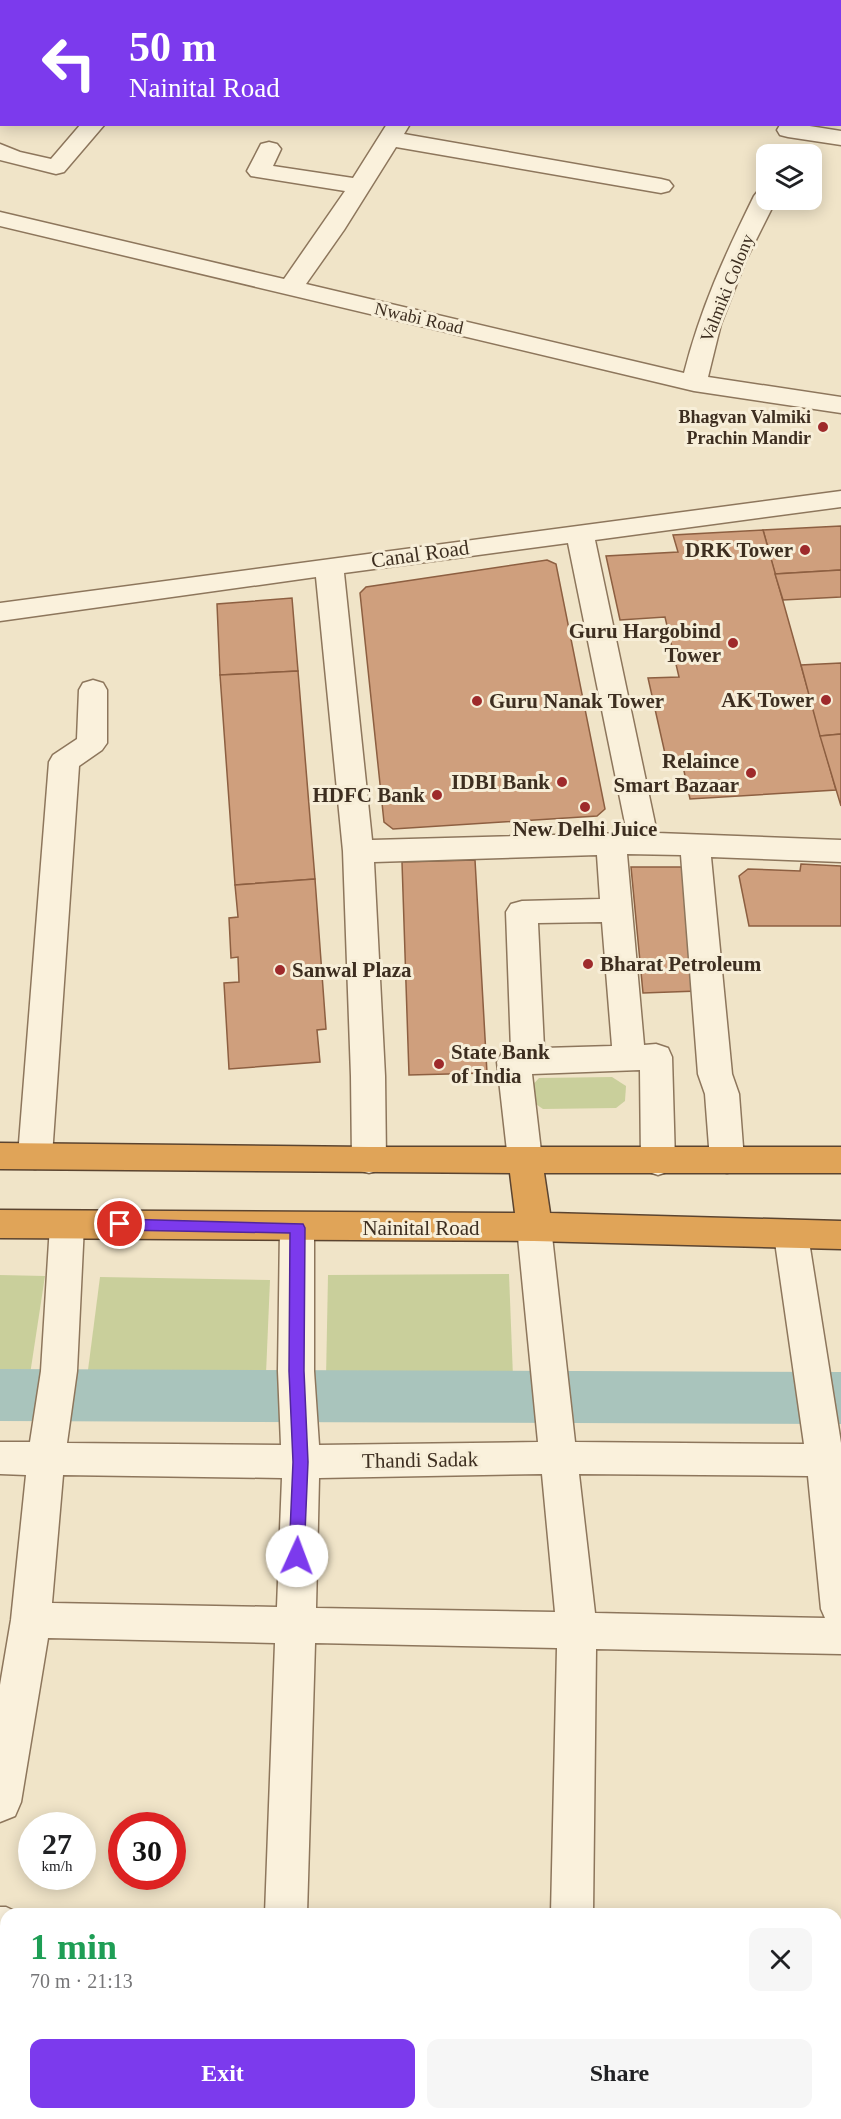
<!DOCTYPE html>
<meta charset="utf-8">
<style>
:root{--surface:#fff;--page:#f6f6f6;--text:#202124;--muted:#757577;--accent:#7c3aed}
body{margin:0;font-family:"Times New Roman",serif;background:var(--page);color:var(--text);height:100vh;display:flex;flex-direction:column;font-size:22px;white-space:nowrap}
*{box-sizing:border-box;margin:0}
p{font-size:20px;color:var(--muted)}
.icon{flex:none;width:33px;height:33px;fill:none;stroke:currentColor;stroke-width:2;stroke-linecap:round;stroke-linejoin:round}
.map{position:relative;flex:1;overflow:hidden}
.drawer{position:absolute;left:0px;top:1908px;width:842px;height:212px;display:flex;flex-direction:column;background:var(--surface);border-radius:18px 18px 0 0;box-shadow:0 3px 15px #0003}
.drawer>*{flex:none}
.hud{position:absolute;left:0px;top:0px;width:842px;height:126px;box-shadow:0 3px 15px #0003;background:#7c3aed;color:#fff;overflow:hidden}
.fabs{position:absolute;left:756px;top:144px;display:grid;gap:12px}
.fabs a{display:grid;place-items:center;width:66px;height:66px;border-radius:12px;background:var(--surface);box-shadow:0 3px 15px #0003;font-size:30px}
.speed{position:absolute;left:18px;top:1812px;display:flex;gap:12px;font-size:30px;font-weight:700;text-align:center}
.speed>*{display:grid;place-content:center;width:78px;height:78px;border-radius:50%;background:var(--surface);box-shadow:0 3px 15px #0003;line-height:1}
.speed small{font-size:15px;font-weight:400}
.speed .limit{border:9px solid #d22;background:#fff;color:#111}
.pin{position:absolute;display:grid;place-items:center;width:51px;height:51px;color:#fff;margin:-26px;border:3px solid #fff;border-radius:50%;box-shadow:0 2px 6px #0007}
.me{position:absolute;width:66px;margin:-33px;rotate:2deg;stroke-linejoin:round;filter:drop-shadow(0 0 4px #0008)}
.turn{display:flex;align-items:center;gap:21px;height:126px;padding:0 30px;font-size:27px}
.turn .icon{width:78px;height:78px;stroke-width:2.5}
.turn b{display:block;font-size:42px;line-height:51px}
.round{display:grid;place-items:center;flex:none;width:63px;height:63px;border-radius:12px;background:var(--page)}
.head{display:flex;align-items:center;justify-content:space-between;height:102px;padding:0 30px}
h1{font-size:36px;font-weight:700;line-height:45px;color:#1e9e55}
.primary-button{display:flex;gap:12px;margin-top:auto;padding:12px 30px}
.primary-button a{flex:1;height:69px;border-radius:12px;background:var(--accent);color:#fff;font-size:24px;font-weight:700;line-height:69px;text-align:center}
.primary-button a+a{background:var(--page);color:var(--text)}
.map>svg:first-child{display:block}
</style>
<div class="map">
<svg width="841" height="2119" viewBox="0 0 841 2119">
<rect width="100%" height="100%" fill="#f0e4c8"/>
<g fill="#c9cf9b">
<polygon points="612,1077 626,1086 625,1101 616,1108 543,1109 527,1098 529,1089 539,1078"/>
<polygon points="509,1274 513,1377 326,1378 328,1275"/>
<polygon points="0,1275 45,1276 29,1381 0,1381"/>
<polygon points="100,1277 270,1280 266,1374 88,1370"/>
</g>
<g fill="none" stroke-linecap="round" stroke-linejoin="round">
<polygon fill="#a9c4bc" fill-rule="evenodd" points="0,1369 841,1372 841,1424 0,1421"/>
</g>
<g fill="#cf9f7d" stroke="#8d5f41" stroke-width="1.5">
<polygon points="841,526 841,570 775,574 763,530"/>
<polygon points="763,530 836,790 690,799 681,757 666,758 648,678 679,677 665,617 620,620 606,556 678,552 673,535"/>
<polygon points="547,560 556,564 605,809 597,816 393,829 384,822 360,593 366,587"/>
<polygon points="841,570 841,597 783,600 775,574"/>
<polygon points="292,598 298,671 220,675 217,604"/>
<polygon points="841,663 841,734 820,736 801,665"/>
<polygon points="298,671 315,879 235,885 220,675"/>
<polygon points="841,734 841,806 820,736"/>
<polygon points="475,860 487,1073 409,1075 402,862"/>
<polygon points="801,864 841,866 841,926 749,926 739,876 748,869 800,871"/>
<polygon points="631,867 684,867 698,991 643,993"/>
<polygon points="315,879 326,1029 317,1030 320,1062 229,1069 224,983 239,982 238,957 231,958 229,918 238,917 235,885"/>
</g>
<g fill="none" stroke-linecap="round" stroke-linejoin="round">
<defs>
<g id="minor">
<polygon points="11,0 33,0 11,2"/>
<polygon points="192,0 214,0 192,2"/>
<polygon points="278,0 300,0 277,2"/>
<polygon points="468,0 490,0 468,2"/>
<polygon points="0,15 2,15 0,29"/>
<rect x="840" y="76" width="1" height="14"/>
<rect x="0" y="82" width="2" height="14"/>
<polygon points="81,124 105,124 64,172 56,174 0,160 0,144 20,152 51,159"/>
<path d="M387,124H410L404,134L661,179L669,181L673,186L669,191L661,193L396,147L344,230L306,284L684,373C701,307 724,257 754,196L758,191L766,189V200H776L746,260L721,324L708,377L841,397V413L694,391L0,226V212L284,279L345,191L251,176L247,171L261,144L269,142L277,144L281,149L273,166L353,178Z"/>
<polygon points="797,124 841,131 841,145 788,137 780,135 777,130 780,125"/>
<path d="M841,491V507L595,540L657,833L841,840V862L711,857L732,1074L739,1094L744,1160L739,1170L727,1173L715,1170L710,1160L705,1094L698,1074L681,855L627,854L644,1045L656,1044L668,1048L672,1057L675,1161L670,1171L658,1175L646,1171L641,1161L640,1070L532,1074L542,1160L537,1170L525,1173L513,1170L508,1160L497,1062L502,1053L511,1050L506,912L511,904L522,901L600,899L597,855L374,862L385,1076L386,1160L381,1170L369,1173L357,1170L352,1160L351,1076L343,851L316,577L0,621V603ZM568,543L627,833L372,840L344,573ZM602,922L612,1046L544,1048L538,923Z"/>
<polygon points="93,680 103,683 107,690 107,743 102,750 79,766 52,1156 47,1166 35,1169 23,1166 18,1156 49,762 53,755 77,739 79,690 83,683"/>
<path d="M67,1211L79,1215L84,1225L77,1371L67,1443L281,1445L278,1371L280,1228L285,1218L297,1214L309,1218L314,1228V1371L319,1445L538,1442L517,1227L522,1217L534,1213L546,1217L551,1227L575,1442L804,1444L774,1235L779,1225L791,1221L803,1225L808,1235L841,1443V1654L596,1649L593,1914H551L557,1648L315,1643L307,1914H265L275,1643L48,1638L21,1802L15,1816L0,1822V1685L11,1620L26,1475L0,1474V1442H30L41,1371L50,1225L55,1215ZM542,1474L555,1612L316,1608L319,1478ZM579,1474L808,1476L821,1609L825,1618L595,1613ZM63,1475L282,1478L277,1607L52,1603Z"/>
<polygon points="0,1907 6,1907 21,1914 6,1914 6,1949 0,1949"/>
<rect x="836" y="1924" width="5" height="42"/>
<polygon points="248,2114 292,2114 291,2119 247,2119"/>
<rect x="548" y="2114" width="44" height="5"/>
</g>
<polygon id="highway" points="0,1143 369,1147 841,1147 841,1173 544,1173 550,1213 841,1221 841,1249 534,1241 0,1238 0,1210 515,1213 510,1173 0,1169"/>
</defs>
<use href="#minor" stroke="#8d765c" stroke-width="3"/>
<use href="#highway" stroke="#5b4430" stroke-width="3"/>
<use href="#minor" fill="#faf1dc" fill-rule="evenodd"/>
<use href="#highway" fill="#e0a458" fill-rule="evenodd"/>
</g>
<polygon fill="#7c3aed" stroke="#51269a" stroke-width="1.5" points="120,1219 303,1224 305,1228 304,1371 308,1462 304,1556 302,1561 297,1563 291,1561 289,1556 293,1462 289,1371 290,1233 120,1230 115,1229 113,1224 115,1220"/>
<g fill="#9e2a2b" stroke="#f7eed8" stroke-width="2">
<circle cx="823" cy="427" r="6"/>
<circle cx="805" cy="550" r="6"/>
<circle cx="733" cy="643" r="6"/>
<circle cx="826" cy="700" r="6"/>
<circle cx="477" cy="701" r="6"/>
<circle cx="751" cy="773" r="6"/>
<circle cx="562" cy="782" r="6"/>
<circle cx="437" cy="795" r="6"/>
<circle cx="585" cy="807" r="6"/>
<circle cx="588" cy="964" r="6"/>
<circle cx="280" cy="970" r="6"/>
<circle cx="439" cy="1064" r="6"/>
</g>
<g text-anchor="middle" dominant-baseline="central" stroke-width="6" stroke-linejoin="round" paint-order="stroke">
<g font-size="18" fill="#3d2e20" stroke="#f7eed8">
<text transform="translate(727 288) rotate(-68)">Valmiki Colony</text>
<text transform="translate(419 318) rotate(13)">Nwabi Road</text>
</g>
<g font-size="18" font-weight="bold" fill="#3d2e20" stroke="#f7eed8" text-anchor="end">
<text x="811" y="417">Bhagvan Valmiki<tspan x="811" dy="21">Prachin Mandir</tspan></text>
</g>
<g font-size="21" font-weight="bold" fill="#3d2e20" stroke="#f7eed8" text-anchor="end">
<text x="793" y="550">DRK Tower</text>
<text x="721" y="631">Guru Hargobind<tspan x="721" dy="24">Tower</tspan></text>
<text x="814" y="700">AK Tower</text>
<text x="489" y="701" text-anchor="start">Guru Nanak Tower</text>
<text x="739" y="761">Relaince<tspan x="739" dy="24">Smart Bazaar</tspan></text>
<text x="550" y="782">IDBI Bank</text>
<text x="425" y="795">HDFC Bank</text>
<text x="585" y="829" text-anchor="middle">New Delhi Juice</text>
<text x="600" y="964" text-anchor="start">Bharat Petroleum</text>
<text x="292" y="970" text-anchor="start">Sanwal Plaza</text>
<text x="451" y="1052" text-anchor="start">State Bank<tspan x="451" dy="24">of India</tspan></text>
</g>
<g font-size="21" fill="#3d2e20" stroke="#f7eed8">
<text transform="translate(420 554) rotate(-8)">Canal Road</text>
<text x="421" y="1228">Nainital Road</text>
<text transform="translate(420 1460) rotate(-1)">Thandi Sadak</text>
</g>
</g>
</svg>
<div class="fabs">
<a><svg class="icon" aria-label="layers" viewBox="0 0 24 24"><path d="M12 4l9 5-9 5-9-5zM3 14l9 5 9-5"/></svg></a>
</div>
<div class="speed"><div>27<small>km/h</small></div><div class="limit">30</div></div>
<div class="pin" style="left:120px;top:1224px;background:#d93025"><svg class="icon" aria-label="arrive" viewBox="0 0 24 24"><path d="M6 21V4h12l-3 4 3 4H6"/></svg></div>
<svg class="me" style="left:297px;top:1556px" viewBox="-20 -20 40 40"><circle r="19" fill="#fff"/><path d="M0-13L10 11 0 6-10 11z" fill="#7c3aed"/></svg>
<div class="hud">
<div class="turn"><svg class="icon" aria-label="left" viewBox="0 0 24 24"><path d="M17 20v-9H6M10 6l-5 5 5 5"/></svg><div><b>50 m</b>Nainital Road</div></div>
</div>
<section class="drawer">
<div class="head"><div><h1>1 min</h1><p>70 m · 21:13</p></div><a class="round"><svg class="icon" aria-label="close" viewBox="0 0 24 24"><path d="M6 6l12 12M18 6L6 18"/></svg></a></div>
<div class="primary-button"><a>Exit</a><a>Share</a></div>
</section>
</div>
